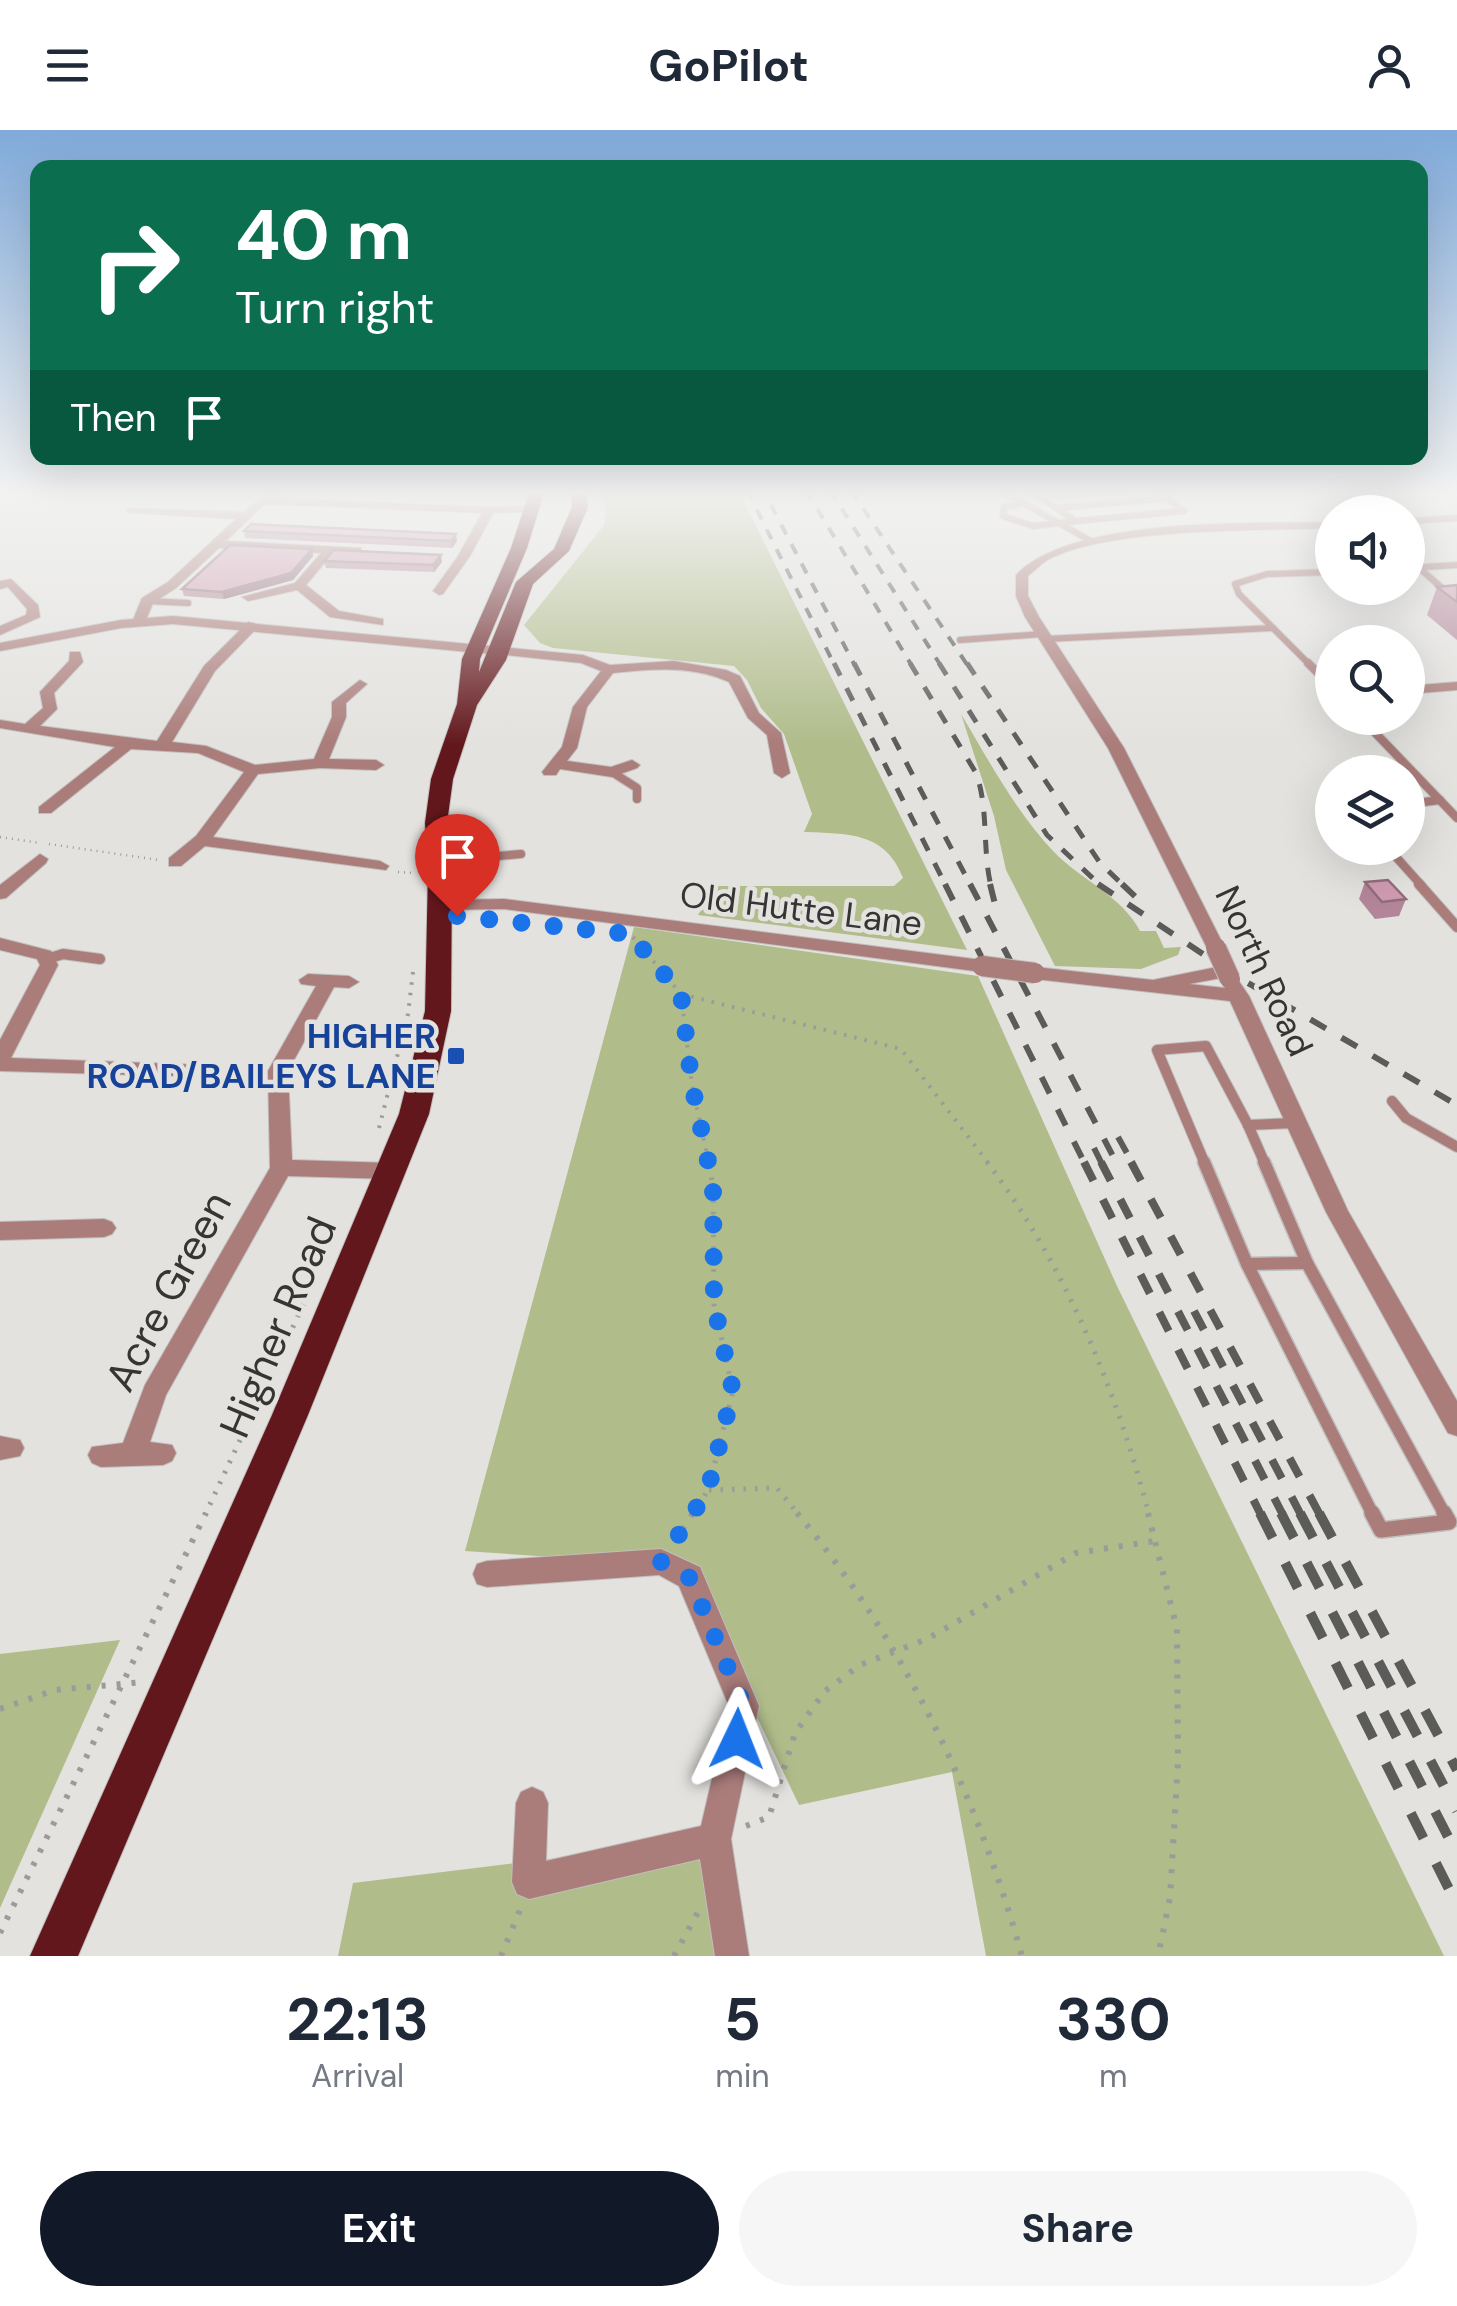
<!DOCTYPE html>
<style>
:root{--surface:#fff;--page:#f6f6f7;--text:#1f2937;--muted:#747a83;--accent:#111827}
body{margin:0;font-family:"DM Sans",sans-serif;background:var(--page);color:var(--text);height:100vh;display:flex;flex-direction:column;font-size:38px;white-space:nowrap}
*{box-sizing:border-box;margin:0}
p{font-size:32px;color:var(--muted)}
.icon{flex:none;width:55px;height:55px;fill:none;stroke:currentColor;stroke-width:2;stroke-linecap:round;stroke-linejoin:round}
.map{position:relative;height:1826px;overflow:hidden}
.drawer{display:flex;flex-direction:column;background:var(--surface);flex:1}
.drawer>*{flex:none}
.banner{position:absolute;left:30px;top:30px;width:1398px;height:305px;border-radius:20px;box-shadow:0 10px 40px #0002;background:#0b6e4f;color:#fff;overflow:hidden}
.fabs{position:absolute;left:1315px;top:365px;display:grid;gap:20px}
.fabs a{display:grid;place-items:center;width:110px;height:110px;border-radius:50%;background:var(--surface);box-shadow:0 10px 40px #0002;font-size:50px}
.pin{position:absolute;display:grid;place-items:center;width:85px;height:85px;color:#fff;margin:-102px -42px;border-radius:50% 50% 50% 0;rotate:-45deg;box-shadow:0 0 10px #0007}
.pin .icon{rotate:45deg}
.me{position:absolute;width:110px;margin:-55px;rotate:2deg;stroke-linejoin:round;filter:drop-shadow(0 0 8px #0008)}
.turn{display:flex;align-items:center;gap:35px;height:210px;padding:0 40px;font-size:45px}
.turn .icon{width:130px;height:130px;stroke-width:2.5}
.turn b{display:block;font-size:70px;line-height:85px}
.then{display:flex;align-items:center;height:95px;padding:0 40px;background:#0003;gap:20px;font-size:38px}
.eta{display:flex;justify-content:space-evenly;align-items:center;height:170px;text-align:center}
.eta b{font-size:60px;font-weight:700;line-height:70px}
.button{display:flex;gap:20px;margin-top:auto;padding:20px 40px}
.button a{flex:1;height:115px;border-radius:60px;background:var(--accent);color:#fff;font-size:40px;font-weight:700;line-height:115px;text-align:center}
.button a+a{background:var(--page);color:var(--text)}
header{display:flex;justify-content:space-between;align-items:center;height:130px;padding:0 40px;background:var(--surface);font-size:45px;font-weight:700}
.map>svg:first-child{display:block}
</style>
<header><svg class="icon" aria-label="menu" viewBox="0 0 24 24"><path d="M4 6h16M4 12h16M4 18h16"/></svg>GoPilot<svg class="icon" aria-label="person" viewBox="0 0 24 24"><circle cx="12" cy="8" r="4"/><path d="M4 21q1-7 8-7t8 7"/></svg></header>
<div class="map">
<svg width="1457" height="1826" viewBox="0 0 1457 1826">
<rect width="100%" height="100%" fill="#e3e2df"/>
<g fill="#b0bc8a">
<path d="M599,360H738L967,820L698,785L715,756H894L903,748C885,701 847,704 804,702L812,684L784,604L761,578L747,550L734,536L553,518L540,513L524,495L605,394V377Z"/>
<path d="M961,584C989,631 1016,682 1054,722C1080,749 1123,767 1140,801H1156L1164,818L1181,817L1178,825L1141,839L1055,836L1006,740L994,686Z"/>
<polygon points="634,797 978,846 1117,1156 1444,1826 986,1826 952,1642 799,1675 690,1447 639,1433 465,1421"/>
<polygon points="120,1510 0,1778 0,1524"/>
<polygon points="714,1709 732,1826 338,1826 353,1753"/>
</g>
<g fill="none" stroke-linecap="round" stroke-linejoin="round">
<defs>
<g id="service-far4">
<polyline points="1000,360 1091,411"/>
<polyline points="1042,367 1135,360"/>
<polyline points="1019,374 1004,377 1003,386 1033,396 1076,391 1029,360"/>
<polyline points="1058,378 1167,368"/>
<polyline points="489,380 531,379"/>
<polyline points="1076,391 1184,381 1156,360"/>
<polyline points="1418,437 1457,471"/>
<polyline points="1408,438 1457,435"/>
<polyline points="147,471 188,473"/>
<polyline points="1045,509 1273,498"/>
<polyline points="960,510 1042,504"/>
<polyline points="1311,536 1239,464 1235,454 1267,444 1332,442"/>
</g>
<g id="service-far3">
<polyline points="1308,533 1332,557"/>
<polyline points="1408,560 1457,556"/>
<polyline points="1361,588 1457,688"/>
<polyline points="612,642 637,658 637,669"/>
<polyline points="1408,674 1440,670"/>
<polyline points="1388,718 1422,756"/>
<polyline points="440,731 521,724"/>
</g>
<g id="service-far2">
<polyline points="1419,754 1457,797"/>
<polyline points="47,829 63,824 100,829"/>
<polyline points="1392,971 1406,988 1457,1017"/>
<polyline points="1248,995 1265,1034"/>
<polyline points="1248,995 1295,993"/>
<polyline points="1205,1034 1157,920 1206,916 1248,995"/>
</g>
<g id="service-far1">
<polyline points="1204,1032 1247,1134 1373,1385"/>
<polyline points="1264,1032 1307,1133 1445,1385"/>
<polyline points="1247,1134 1307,1133"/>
</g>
<polyline id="service" points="1372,1383 1381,1400 1449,1392 1444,1383"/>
<g id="minor">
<polygon points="271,360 277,363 272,368 489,377 495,380 470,426 443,464 439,465 433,461 458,426 482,383 265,374 226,411 361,418 361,424 333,423 306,455 339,481 383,489 383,495 330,487 297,460 248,471 242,467 295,453 321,423 219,418 176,458 153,473 144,495 134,495 132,492 142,468 168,452 236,389 131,383 127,382 127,378 244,382"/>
<polygon points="1457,385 1457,391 1408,394 1408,388"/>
<path d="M1332,392V398C1262,401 1104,397 1046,431C1040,435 1034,441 1028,446V466L1039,487L1124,618L1225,818L1216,824L1209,822L1108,618L1025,487L1016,466V445C1072,386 1252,394 1332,392Z"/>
<polygon points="11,449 38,475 40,487 0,505 0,496 26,485 27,479 8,457 0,459 0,451"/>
<polygon points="248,492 260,495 215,541 172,612 206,616 255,635 314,629 332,587 332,572 360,550 367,554 346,573 346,587 329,629 376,630 384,635 376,640 320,638 258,644 213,707 380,731 389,736 386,740 205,716 181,736 169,736 169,728 196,706 244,642 198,623 131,619 51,683 39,683 39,677 115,617 0,598 0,590 25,594 43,578 40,562 69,531 70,522 80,522 83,532 54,563 57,579 40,596 157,611 204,536"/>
<path d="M501,517L583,525L610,535L674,531L726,540L740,546L759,583L781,603L790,643L782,648L774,643L767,605L748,588L729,552C692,535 653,539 613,543L587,577L577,618L567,631L611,637L632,630L640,635L637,638L612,647L560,639L556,645H544L542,642L562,617L573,577L601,541L581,533L496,524V518Z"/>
<polygon points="40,724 48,729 46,733 6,768 0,769 0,755"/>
<polygon points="504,769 982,830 991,836 982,842 504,779 440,780 431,775 440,770"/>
<polygon points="0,808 51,821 58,835 11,928 204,935 211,937 214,942 211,947 0,941 0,910 40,835 37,829 0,820"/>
<path d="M1227,835L1236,841L1234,844L1249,866L1348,1081L1457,1271V1306L1448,1303L1326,1082L1230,871L1035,849L1026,843L1035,837L1153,850ZM1221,848L1225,858L1189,854Z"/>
<polygon points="308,844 349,846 359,852 349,858 334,857 288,941 292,1030 392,1033 400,1035 403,1041 400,1047 392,1049 288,1046 166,1265 150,1312 172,1315 176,1323 172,1331 163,1335 101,1337 92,1333 88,1325 92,1317 123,1313 145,1255 270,1038 268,941 316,856 301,854 299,850"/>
<polygon points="104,1089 112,1092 116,1098 112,1104 104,1107 0,1110 0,1092"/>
<polygon points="0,1306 20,1310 24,1318 20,1326 0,1330"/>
<polygon points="661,1419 700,1437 759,1576 731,1709 749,1826 715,1826 700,1729 529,1769 517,1764 512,1752 516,1673 521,1662 532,1657 543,1662 548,1673 546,1731 701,1696 729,1576 679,1456 659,1445 487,1457 477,1454 473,1444 477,1434 487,1431"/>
</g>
<polygon id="tertiary" points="173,486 501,517 508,521 501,525 173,494 121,498 0,521 0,513 121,490"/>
<polygon id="trunk" points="530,360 545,360 527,418 480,529 479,542 516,452 554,419 572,377 571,360 585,360 588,377 569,421 533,454 506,530 477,575 453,649 447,693 452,741 451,881 429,984 308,1285 78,1826 30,1826 272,1285 399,984 425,881 428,741 425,693 431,649 457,574 462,529 511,418"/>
</defs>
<use href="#service-far4" stroke="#c0bfbd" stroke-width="8"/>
<use href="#service-far3" stroke="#c0bfbd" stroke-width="10"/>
<use href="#service-far2" stroke="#c0bfbd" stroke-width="12"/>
<use href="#service-far1" stroke="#c0bfbd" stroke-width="15"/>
<use href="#service" stroke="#c0bfbd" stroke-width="18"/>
<use href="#minor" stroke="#c0bfbd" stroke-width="2"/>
<use href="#tertiary" stroke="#c0bfbd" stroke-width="2"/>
<use href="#trunk" stroke="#c0bfbd" stroke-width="2"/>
<g stroke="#9c9b99" stroke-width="2.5" stroke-dasharray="1 5" stroke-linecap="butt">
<polyline points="0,707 40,713"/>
<polyline points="49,714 159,730"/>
<polyline points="398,742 416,743"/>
</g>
<g stroke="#9c9b99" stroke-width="4" stroke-dasharray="2.5 8" stroke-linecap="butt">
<polyline points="633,807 681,864 692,955 709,1034"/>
<polyline points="681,864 901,919 989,1034"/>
<polyline points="379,998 408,884 413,842"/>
</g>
<g stroke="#9c9b99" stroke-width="5" stroke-dasharray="2.5 9" stroke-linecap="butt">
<path d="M987,1032C1065,1135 1117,1261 1149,1385"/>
<polyline points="709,1360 777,1358 799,1385"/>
<polyline points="205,1385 313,1154"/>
<polyline points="692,1385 708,1360 733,1261 714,1174 713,1055 708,1032"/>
</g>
<g stroke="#9c9b99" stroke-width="6" stroke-dasharray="4 11" stroke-linecap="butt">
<path d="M797,1383C904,1512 977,1665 1022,1826"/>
<polyline points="1148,1383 1177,1499 1178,1632 1170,1768 1158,1826"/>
<polyline points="674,1412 693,1383"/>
<polyline points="0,1579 55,1560 143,1552"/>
<polyline points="746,1696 769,1687 795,1603 825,1561 860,1535 927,1509 1076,1423 1155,1411"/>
<polyline points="0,1803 206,1383"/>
<polyline points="501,1826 522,1775"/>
<polyline points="674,1826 698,1782"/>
</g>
<use href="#service-far4" stroke="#aa7c7a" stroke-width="6"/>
<use href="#service-far3" stroke="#aa7c7a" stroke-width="8"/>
<use href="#service-far2" stroke="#aa7c7a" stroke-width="10"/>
<use href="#service-far1" stroke="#aa7c7a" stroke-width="12"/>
<use href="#service" stroke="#aa7c7a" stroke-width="15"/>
<use href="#minor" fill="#aa7c7a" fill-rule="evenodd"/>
<use href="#tertiary" fill="#aa7c7a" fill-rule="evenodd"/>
<use href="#trunk" fill="#62171c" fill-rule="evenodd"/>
<g stroke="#5b5b59" stroke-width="4" stroke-dasharray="11 11" stroke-linecap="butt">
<polyline points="747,360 835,536"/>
<polyline points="806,360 912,536"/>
<polyline points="830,360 941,536"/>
<polyline points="851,360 968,536"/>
<polyline points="771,375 855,536"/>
</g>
<g stroke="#5b5b59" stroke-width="5" stroke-dasharray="14 14" stroke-linecap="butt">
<polyline points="834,533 946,756"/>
<polyline points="854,533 971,756"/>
<path d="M910,533L976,643C989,679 982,719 991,756"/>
<polyline points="939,533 1047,705 1101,756"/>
<polyline points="967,533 1100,733 1124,756"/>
</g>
<g stroke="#5b5b59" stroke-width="6" stroke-dasharray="18 18" stroke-linecap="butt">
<polyline points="945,754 1085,1034"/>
<polyline points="970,754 1115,1030"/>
<polyline points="990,754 997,782"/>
<polyline points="1098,754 1236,846 1457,975"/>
<polyline points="1122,754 1144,775"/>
<polyline points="1118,1007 1133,1034"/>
<polyline points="1094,1018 1102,1034"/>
</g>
<g stroke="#5b5b59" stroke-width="8" stroke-dasharray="21 21" stroke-linecap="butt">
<polyline points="1084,1032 1261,1385"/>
<polyline points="1101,1032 1283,1385"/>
<polyline points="1131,1032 1320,1385"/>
<polyline points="1194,1181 1301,1385"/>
</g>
<g stroke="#5b5b59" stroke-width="10" stroke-dasharray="28 28" stroke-linecap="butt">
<polyline points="1260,1383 1457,1775"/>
<polyline points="1281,1383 1457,1724"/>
<polyline points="1300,1383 1457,1681"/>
<polyline points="1319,1383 1457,1640"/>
</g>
<defs>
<g id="minor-bridge">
<polyline points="1216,818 1230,849"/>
<polyline points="982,836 1035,843"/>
</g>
</defs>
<use href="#minor-bridge" stroke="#c0bfbd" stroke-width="22" stroke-linecap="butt"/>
<use href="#minor-bridge" stroke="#aa7c7a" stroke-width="20"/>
</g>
<g fill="#b38598">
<polygon points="244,401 457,411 452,418 245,408"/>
<polygon points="312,419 313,426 293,450 224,469 184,466 182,459"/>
<polygon points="324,431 442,432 434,442 326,438"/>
<polygon points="1457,455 1457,510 1427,485 1437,457"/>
<polygon points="1365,752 1406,769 1399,786 1375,789 1359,769"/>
</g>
<g fill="#926c7c">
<polygon points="456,404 457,411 452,418 451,411"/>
<polygon points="312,419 313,426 293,450 224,469 222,462"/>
<polygon points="441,425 442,432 434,442 433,435"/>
</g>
<g fill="#d09bb1" stroke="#926c7c" stroke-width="2.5">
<polygon points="251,394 456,404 451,411 244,401"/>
<polygon points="230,415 312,419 291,443 222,462 182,459"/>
<polygon points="334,420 441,425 433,435 324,431"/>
<polygon points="1457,455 1457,472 1437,457"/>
<polygon points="1388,750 1406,769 1382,772 1365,752"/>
</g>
<linearGradient id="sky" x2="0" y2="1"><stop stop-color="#80aada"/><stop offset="0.59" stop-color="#f2f2f1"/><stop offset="1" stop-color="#f2f2f1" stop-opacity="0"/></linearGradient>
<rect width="1457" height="615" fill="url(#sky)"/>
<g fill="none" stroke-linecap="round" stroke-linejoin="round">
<polyline stroke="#1a73e8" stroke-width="18" stroke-dasharray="0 32.4" points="457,786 630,804 681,864 692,955 713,1055 714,1174 733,1261 708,1360 661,1432 690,1448 744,1576 737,1609"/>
</g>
<rect fill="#1a4fb4" stroke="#e3e2df" stroke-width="4" x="446" y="916" width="20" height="20" rx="5"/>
<g text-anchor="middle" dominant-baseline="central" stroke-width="9" stroke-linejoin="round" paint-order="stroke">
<g font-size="35" fill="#353534" stroke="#e3e2df">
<text transform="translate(801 779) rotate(7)">Old Hutte Lane</text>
<text transform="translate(1264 841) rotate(65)">North Road</text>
</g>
<g font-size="35" font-weight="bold" fill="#164399" stroke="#e3e2df" text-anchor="end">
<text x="436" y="906">HIGHER<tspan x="436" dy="40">ROAD/BAILEYS LANE</tspan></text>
</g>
<g font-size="42" fill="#353534" stroke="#e3e2df">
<text transform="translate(168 1161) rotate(-62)">Acre Green</text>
<text transform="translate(278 1197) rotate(-67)">Higher Road</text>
</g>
</g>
</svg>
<div class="fabs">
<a><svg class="icon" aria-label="sound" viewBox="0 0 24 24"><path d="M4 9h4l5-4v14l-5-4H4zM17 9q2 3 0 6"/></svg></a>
<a><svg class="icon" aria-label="search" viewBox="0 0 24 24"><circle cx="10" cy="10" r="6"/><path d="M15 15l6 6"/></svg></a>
<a><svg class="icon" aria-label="layers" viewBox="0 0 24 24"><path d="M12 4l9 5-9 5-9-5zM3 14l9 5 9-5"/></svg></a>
</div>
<div class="pin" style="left:457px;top:786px;background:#d93025"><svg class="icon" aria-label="arrive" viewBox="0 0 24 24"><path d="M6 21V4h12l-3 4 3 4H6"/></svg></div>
<svg class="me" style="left:737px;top:1609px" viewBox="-20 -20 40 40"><path d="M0-17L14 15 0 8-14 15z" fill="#1a73e8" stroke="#fff" stroke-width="4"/></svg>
<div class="banner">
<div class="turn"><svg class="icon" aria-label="right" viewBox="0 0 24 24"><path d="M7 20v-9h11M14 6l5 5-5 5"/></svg><div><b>40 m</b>Turn right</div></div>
<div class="then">Then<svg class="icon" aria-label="arrive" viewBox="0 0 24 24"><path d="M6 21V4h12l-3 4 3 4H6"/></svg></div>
</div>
</div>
<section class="drawer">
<div class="eta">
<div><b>22:13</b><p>Arrival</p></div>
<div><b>5</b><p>min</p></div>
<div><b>330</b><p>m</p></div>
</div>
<div class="button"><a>Exit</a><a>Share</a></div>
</section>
